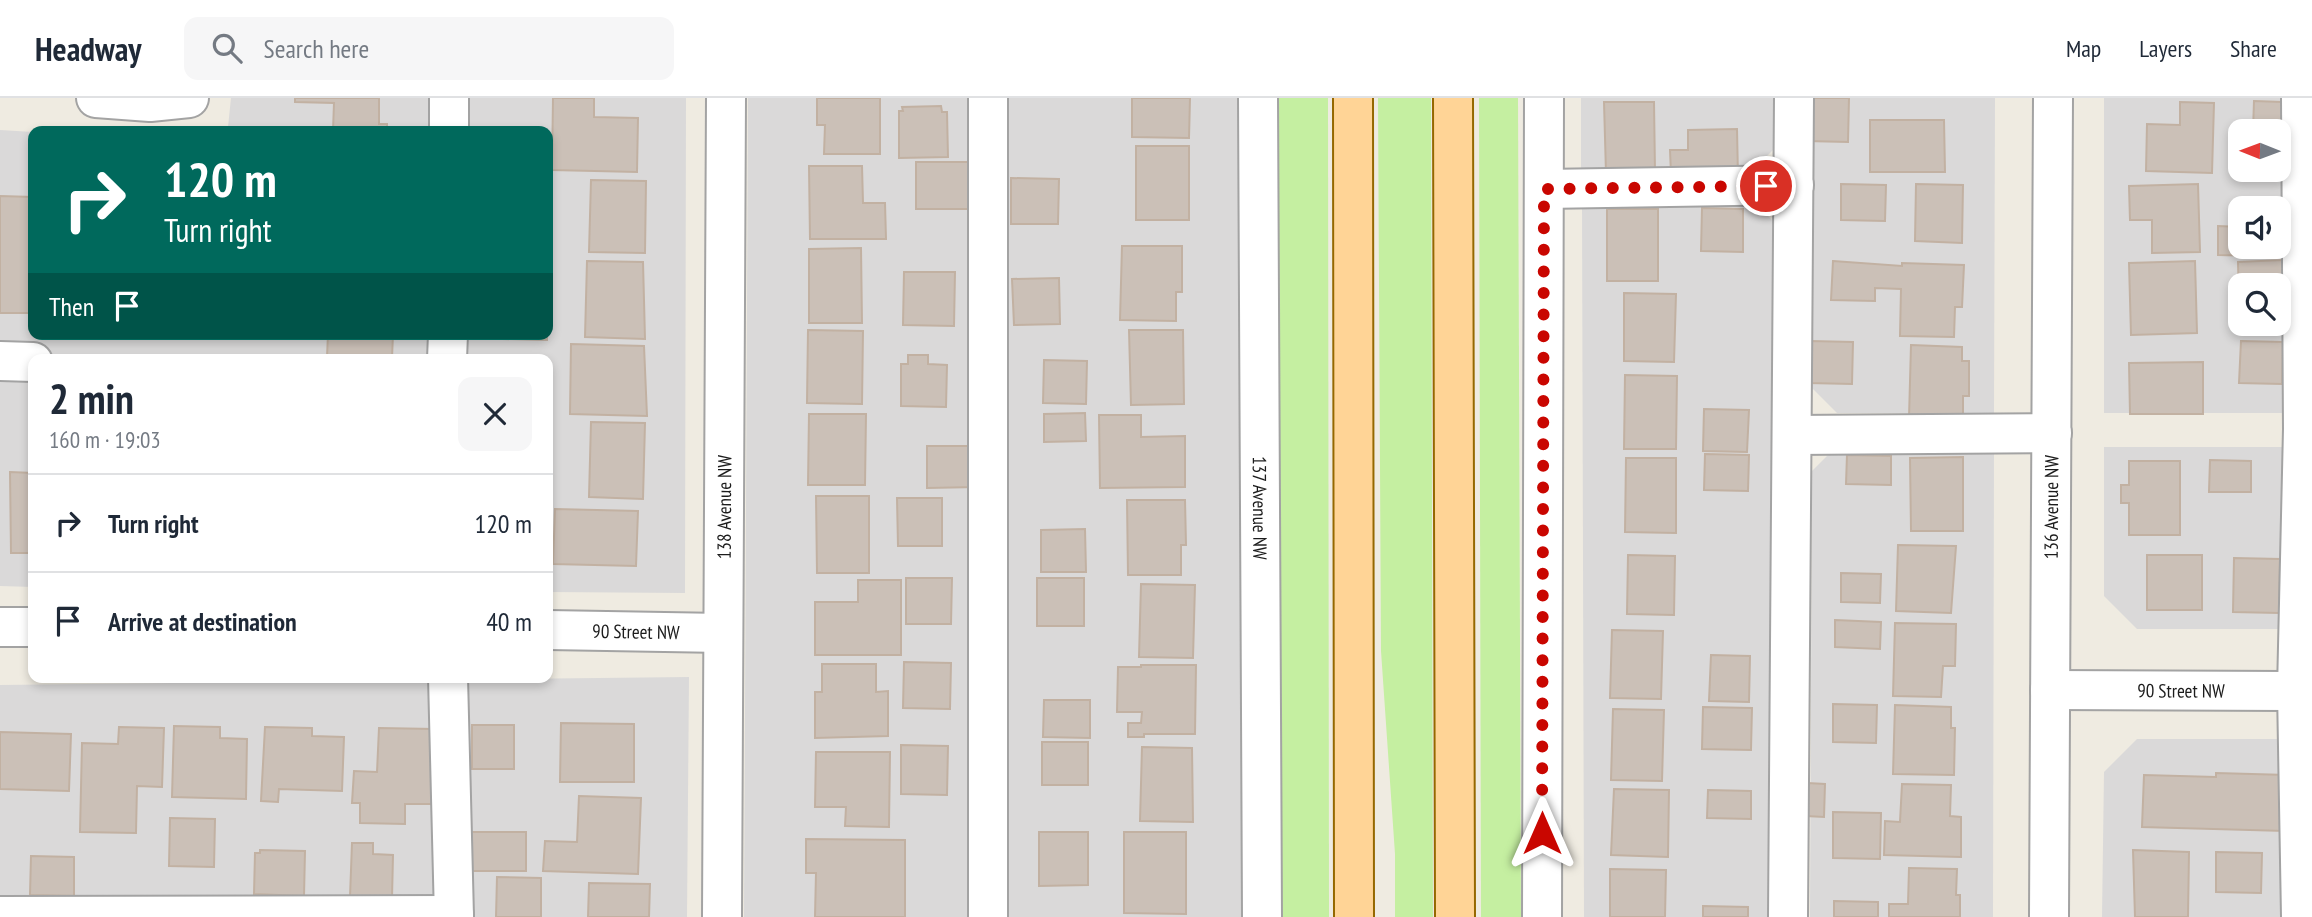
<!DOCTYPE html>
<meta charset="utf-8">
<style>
:root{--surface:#fff;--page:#f6f6f7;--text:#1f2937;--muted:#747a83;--line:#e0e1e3}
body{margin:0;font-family:"PT Sans Narrow",sans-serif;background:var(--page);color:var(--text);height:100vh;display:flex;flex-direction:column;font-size:26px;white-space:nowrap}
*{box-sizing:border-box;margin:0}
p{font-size:23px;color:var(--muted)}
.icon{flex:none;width:38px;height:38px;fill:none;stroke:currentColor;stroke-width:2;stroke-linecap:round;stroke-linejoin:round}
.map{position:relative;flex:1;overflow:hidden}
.details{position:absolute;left:28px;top:256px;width:525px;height:329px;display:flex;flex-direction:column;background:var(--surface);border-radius:14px;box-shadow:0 4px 10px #0003}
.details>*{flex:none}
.guide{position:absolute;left:28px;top:28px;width:525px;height:214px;border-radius:14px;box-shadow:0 4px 10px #0003;background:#00695c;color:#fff;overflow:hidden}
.needle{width:46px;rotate:271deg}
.buttons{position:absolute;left:2228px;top:21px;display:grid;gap:14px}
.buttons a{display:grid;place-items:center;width:63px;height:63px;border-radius:14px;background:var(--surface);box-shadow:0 4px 10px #0003;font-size:35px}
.pin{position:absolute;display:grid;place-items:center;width:60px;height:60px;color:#fff;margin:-30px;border:4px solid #fff;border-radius:50%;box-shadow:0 2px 7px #0007}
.me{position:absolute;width:77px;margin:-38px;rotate:0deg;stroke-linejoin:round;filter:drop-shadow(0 0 5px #0008)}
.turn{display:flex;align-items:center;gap:24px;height:147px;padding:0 21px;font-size:32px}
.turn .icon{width:91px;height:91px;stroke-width:2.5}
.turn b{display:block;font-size:49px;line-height:60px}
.then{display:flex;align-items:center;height:66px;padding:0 21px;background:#0003;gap:14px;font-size:26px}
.round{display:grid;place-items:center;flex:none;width:74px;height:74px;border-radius:14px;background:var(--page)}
.head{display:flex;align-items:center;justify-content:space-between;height:119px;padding:0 21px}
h1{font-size:42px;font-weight:800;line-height:52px}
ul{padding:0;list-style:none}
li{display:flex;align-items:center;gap:21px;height:98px;padding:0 21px;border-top:2px solid var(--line)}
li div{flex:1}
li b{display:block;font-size:26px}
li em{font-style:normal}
header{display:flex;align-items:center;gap:42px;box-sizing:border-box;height:98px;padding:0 35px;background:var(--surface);border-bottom:2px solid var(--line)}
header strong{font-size:33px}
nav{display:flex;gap:38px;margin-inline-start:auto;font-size:24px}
.search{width:490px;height:63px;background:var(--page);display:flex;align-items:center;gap:18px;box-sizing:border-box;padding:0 24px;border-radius:14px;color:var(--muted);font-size:26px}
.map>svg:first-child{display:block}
</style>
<header>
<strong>Headway</strong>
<div class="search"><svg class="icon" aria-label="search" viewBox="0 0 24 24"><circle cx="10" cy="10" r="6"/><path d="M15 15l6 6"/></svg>Search here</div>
<nav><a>Map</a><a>Layers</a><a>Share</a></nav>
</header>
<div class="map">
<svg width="2312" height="819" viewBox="0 0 2312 819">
<rect width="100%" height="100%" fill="#efebe1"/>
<g fill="#dad9d9" fill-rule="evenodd">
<polygon points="231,0 686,0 685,495 548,494 548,261 33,261 33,489 0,488 0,32 33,34 33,236 548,236 548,33 217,33 228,29"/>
<polygon points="748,0 1243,0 1243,819 744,819"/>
<polygon points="1581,0 1779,0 1779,46 1754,71 1581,71"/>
<polygon points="1812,0 1995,0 1994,315 1837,315 1812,290"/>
<path d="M2104,0H2287V315H2104ZM2240,33H2278V72H2240ZM2240,110H2278V149H2240ZM2240,187H2278V226H2240Z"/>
<polygon points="1582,104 1754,104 1779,129 1777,819 1584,819"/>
<polygon points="1837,348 1994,348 1993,819 1810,819 1812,373"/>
<polygon points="2104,349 2287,349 2286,531 2137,531 2104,498"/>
<polygon points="689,579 687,819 0,819 0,587"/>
<polygon points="2137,641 2286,641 2285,819 2102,819 2104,674"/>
</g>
<g fill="#c5efa1">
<polygon points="1277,0 1328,0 1329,819 1280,819"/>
<polygon points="1378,0 1431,0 1433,819 1395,819 1395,756 1381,553"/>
<polygon points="1479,0 1518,0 1521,819 1481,819"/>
</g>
<g fill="#cbc0b7" stroke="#c2b1a2" stroke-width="2">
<polygon points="295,0 379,0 379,26 387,26 387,33 333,33 334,5 295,4"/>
<polygon points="553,0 594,0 594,19 638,20 637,74 552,72"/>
<polygon points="817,0 880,0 880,56 824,56 825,27 817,27"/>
<polygon points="1132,0 1190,0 1189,40 1132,39"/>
<polygon points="1807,0 1849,0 1848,44 1806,43"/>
<polygon points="2254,3 2282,4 2281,42 2278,33 2253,33"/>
<polygon points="1604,4 1654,4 1655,74 1606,75"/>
<polygon points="2180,4 2214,5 2212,75 2146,73 2147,26 2180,27"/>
<polygon points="941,8 942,14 947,14 948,59 899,60 899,13 903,13 902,9"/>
<polygon points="1870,22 1944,22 1945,74 1870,74"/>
<polygon points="1737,31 1738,79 1671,76 1670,52 1688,52 1688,32"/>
<rect x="1136" y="48" width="53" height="74"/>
<rect x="916" y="64" width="61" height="47"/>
<polygon points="809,68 862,68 863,105 885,105 886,141 810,141"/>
<polygon points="1011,80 1059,81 1058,126 1011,126"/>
<polygon points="591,82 646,83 645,155 589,154"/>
<polygon points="1841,86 1886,87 1885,123 1841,122"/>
<polygon points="1916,86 1963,87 1962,145 1915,143"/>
<polygon points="2198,86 2200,154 2152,155 2152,122 2130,122 2129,88"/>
<polygon points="0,98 33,99 33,215 0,215"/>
<polygon points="1702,110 1743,111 1743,154 1701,153"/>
<rect x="1607" y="111" width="51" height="72"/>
<polygon points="2218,128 2240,129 2240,149 2258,149 2258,158 2218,157"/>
<polygon points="1122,148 1182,148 1182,194 1176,194 1176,223 1120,222"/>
<polygon points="861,150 862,225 809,225 809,151"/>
<polygon points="2283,162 2284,205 2278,205 2278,187 2240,187 2239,206 2238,164"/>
<polygon points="587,163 643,164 645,241 585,239"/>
<polygon points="1833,163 1902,168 1902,165 1964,167 1962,209 1955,209 1954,239 1900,238 1901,191 1875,190 1875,203 1831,202"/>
<polygon points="2195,163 2197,235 2131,237 2129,165"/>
<polygon points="904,174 955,174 954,228 903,227"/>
<polygon points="1059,180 1060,226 1014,227 1012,181"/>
<polygon points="1624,195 1676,196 1674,264 1624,263"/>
<polygon points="808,232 863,233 862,306 807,305"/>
<polygon points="1129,232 1183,232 1184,306 1131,307"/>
<polygon points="328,236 393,236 392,260 327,259"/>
<polygon points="503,236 547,236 547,242 503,241"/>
<polygon points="1810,243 1853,244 1852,286 1809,285"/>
<polygon points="2241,243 2283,244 2282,286 2239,285"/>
<polygon points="571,246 644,248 647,318 570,316"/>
<polygon points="1911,247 1962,249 1962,263 1969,263 1969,298 1963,298 1963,321 1909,320"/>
<polygon points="908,257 928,257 928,266 947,267 946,309 901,308 901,266 908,266"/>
<polygon points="1044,262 1087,263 1086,306 1043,305"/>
<polygon points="2203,264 2203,316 2130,316 2129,265"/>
<polygon points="1625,277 1677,278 1676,351 1624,351"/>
<polygon points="32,296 33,296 33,339 30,339"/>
<polygon points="1704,311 1749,312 1747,354 1703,353"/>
<polygon points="1085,315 1086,343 1044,344 1044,316"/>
<polygon points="809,316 866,316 865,387 808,387"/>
<polygon points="1099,317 1141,317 1141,339 1185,338 1185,389 1100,390"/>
<polygon points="591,324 645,325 643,401 589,399"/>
<polygon points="927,348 976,348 977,389 927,390"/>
<polygon points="1705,356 1749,357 1748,393 1704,392"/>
<polygon points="1847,357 1891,358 1891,387 1846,386"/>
<polygon points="1963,359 1963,433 1911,433 1910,360"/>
<polygon points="1626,360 1676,360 1676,435 1625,434"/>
<polygon points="2210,362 2251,363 2251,394 2209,394"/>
<polygon points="2129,363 2180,363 2180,437 2129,437 2129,405 2121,405 2121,387 2129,387"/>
<polygon points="10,374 33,375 33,455 11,455"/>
<polygon points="816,398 869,398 869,475 817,475"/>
<polygon points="897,400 942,400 942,448 898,448"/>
<polygon points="1127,402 1185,402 1186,447 1181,447 1181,477 1128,477"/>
<polygon points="555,411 638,413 636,468 553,466"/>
<polygon points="1085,431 1086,474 1041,474 1041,432"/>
<polygon points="1898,447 1956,448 1951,515 1896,513"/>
<polygon points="1628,457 1675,458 1674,517 1627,516"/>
<rect x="2147" y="457" width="55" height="55"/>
<polygon points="2234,460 2280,461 2279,515 2233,514"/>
<polygon points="1841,475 1881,476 1880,505 1841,504"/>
<polygon points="906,480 952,480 951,526 906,526"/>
<rect x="1037" y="480" width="47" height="48"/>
<polygon points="858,482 901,482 901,557 815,557 815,504 858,504"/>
<polygon points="1141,486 1195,487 1193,560 1139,559"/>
<polygon points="1835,522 1881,524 1880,551 1835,549"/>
<polygon points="1895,525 1956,526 1955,568 1943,568 1941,599 1893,598"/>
<polygon points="1612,532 1663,533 1661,601 1610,600"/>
<polygon points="1711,557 1750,558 1749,604 1709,603"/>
<polygon points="904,564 951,565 950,611 903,610"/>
<polygon points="822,566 876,566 876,594 888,593 888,638 815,640 815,594 822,594"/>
<polygon points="1141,567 1196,567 1195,636 1144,636 1144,639 1128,639 1128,625 1141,625 1142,614 1117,614 1118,569 1141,569"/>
<polygon points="1044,602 1090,602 1090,640 1043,639"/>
<polygon points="1833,606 1877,607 1876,645 1833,644"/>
<polygon points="1895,607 1951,609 1951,630 1955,630 1954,677 1893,676"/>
<polygon points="1703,609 1752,610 1751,652 1702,651"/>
<polygon points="1613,611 1664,612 1662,683 1611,682"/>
<polygon points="561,625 634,626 634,684 560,684"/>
<rect x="472" y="627" width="42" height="44"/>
<polygon points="174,628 220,629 220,640 247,641 246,701 172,699"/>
<polygon points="119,629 164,630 162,689 137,688 136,735 80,734 82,645 118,646"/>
<polygon points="265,629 312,630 312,638 344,639 342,693 279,691 278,704 261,703"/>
<polygon points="379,630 434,631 432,706 405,706 405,726 360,725 360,705 352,705 354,673 377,674"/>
<polygon points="0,634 71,636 69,693 0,691"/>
<rect x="1042" y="644" width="46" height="43"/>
<polygon points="901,647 948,648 947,697 901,696"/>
<polygon points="1142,649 1192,650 1193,724 1140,723"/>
<polygon points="816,654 890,654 889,729 845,728 846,709 815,709"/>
<polygon points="2216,675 2287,677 2285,733 2142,729 2144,677 2216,679"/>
<polygon points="1807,685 1825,686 1824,719 1806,718"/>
<polygon points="1902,686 1951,687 1950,718 1961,719 1961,759 1884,757 1885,723 1900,724"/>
<polygon points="1614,691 1669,692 1668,759 1611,757"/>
<polygon points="1708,692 1751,693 1751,721 1707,720"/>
<polygon points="579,698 641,700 638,776 543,773 545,743 577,744"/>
<polygon points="1833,714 1881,715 1880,761 1833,760"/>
<polygon points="170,720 215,721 214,769 169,768"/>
<polygon points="469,734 526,734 526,773 468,773"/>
<polygon points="1039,734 1088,734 1088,787 1039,788"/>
<polygon points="1124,734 1186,734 1186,816 1124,815"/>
<polygon points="806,741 905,742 905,819 815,819 816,775 806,775"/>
<polygon points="352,745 373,745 373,756 393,757 392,800 350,799"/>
<polygon points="260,752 305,753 304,798 254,796 255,755 260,755"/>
<polygon points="2133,752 2189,754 2188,819 2135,819"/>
<polygon points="2216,754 2262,755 2261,795 2216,794"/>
<polygon points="31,758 74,759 74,798 30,797"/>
<polygon points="1909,770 1957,771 1956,797 1960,797 1960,819 1889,819 1889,806 1908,806"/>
<polygon points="1610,771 1666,772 1665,819 1610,819"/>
<polygon points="497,779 541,780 541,819 496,819"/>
<polygon points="589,785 650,786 649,819 588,819"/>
<polygon points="1834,803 1878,804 1878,819 1834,819"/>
<polygon points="1703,808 1748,809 1748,819 1703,819"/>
</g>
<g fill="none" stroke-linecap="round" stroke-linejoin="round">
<defs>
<g id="minor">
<polyline points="96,0 150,4 189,0"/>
<polyline points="988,0 988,819"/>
<path id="s1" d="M1258,0L1262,819"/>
<polyline points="449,33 449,0"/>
<polyline points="1544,91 1794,87"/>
<polyline points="447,261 448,236"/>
<polyline points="0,263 33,264"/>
<polyline points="1793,337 2052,335"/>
<polyline points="0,529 33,529"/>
<path id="s2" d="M548,532L723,535"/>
<polyline points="448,579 454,819"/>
<path id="s3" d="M2050,592L2312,593"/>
<polyline points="0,818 454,817"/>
<path id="s4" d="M722,819L726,0"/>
<polyline points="1542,819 1544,0"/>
<polyline points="1788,819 1794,0"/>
<path id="s5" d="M2049,819L2053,0"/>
<polyline points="2301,819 2297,592 2303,331 2301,0"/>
</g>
<g id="major">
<polyline points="1353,0 1354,819"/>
<polyline points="1453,0 1455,819"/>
</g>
</defs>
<use href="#minor" stroke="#a3a3a3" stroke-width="42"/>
<use href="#major" stroke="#956800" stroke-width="42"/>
<use href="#minor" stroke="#fff" stroke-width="38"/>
<use href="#major" stroke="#ffd496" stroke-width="38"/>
</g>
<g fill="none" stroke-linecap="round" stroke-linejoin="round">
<polyline stroke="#c90600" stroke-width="12" stroke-dasharray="0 21.6" points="1542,735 1544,91 1766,88"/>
</g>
<g text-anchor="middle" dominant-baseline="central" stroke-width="7" stroke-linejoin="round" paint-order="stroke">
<g font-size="19" fill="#1c1c1c" stroke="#fff">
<text stroke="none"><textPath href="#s1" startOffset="410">137 Avenue NW</textPath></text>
<text stroke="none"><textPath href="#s4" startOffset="410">138 Avenue NW</textPath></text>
<text stroke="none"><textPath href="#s5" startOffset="410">136 Avenue NW</textPath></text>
<text stroke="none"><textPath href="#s2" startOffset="88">90 Street NW</textPath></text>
<text stroke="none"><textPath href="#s3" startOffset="131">90 Street NW</textPath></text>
</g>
</g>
</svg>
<div class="buttons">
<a><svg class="needle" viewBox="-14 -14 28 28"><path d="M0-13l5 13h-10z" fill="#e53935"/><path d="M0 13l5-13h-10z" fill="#747a83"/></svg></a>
<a><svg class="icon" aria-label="sound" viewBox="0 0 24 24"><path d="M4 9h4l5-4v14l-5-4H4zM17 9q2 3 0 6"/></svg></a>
<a><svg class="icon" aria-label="search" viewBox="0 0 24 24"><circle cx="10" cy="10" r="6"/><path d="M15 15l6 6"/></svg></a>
</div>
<div class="pin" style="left:1766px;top:88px;background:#d93025"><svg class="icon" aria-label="arrive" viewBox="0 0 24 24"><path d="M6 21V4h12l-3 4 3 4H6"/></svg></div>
<svg class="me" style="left:1542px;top:735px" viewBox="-20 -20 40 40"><path d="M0-17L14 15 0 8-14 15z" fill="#c90600" stroke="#fff" stroke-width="4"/></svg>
<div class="guide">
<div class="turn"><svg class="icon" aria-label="right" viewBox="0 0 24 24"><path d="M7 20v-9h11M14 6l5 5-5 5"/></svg><div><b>120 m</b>Turn right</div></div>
<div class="then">Then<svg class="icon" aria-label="arrive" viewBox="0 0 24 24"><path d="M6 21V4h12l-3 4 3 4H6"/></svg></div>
</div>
<section class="details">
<div class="head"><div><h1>2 min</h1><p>160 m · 19:03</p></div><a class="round"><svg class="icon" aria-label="close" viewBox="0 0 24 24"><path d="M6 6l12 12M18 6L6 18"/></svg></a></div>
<ul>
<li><svg class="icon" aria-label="right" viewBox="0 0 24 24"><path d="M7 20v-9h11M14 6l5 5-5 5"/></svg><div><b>Turn right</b></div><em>120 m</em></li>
<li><svg class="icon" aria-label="arrive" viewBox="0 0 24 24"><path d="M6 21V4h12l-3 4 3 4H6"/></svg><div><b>Arrive at destination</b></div><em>40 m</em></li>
</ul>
</section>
</div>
